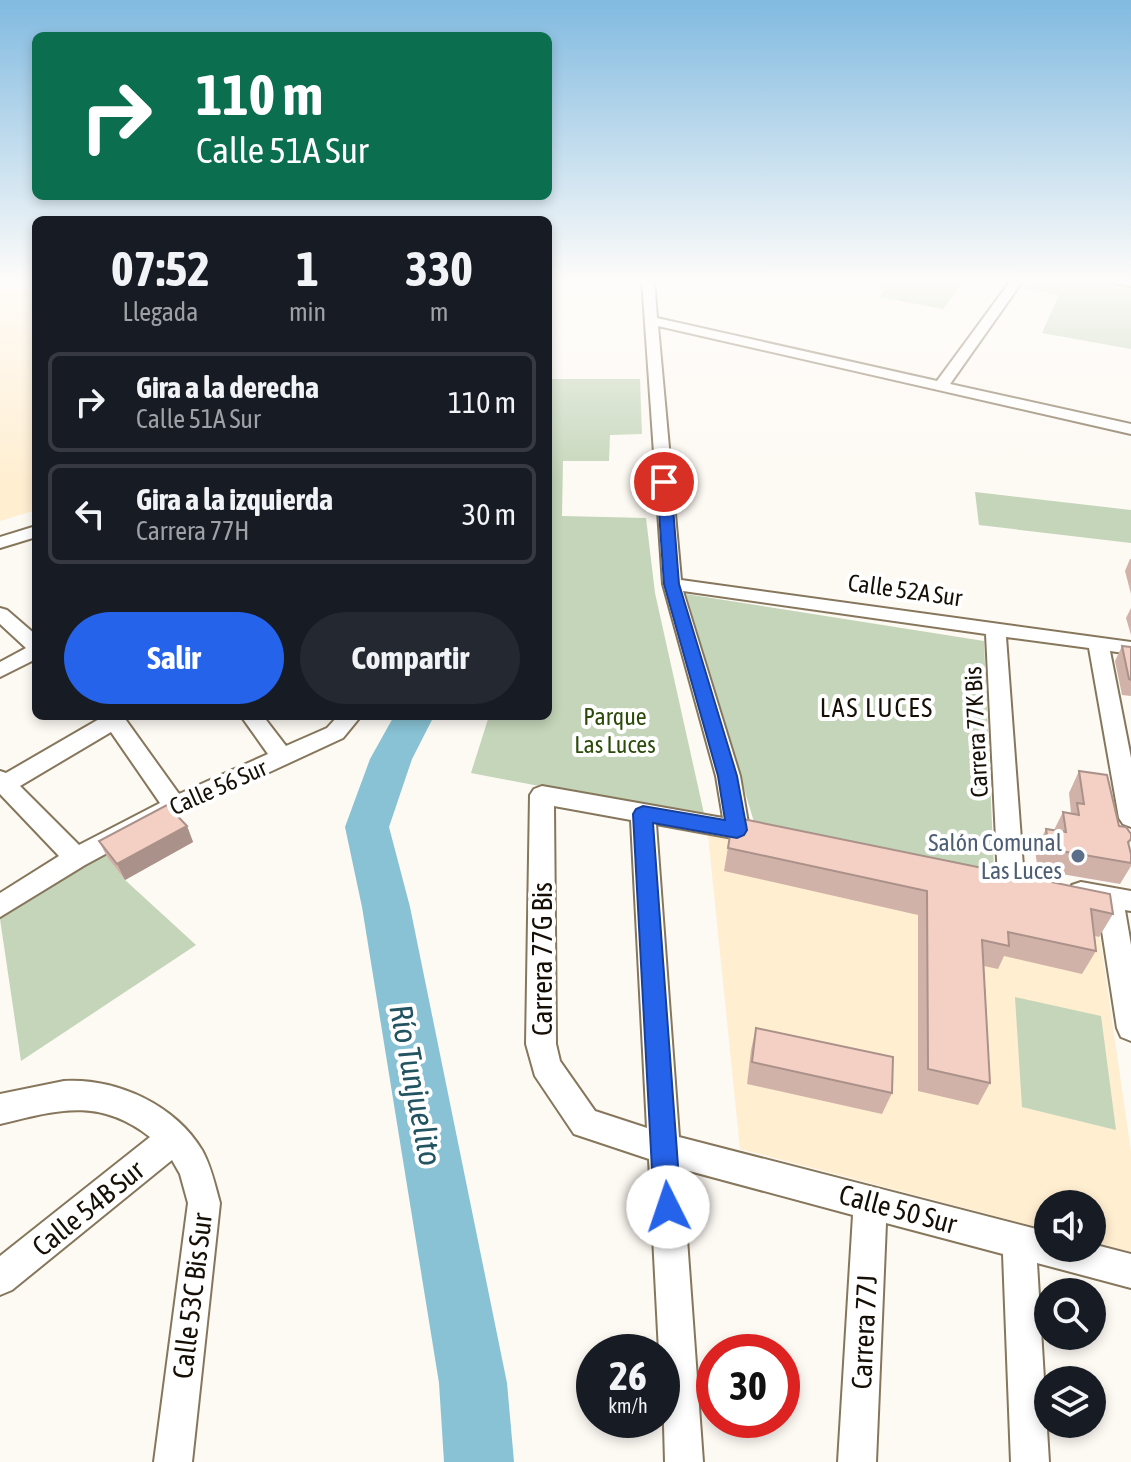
<!DOCTYPE html>
<html lang="es">
<meta charset="utf-8">
<style>
:root{--surface:#171b24;--page:#242831;--text:#f1f3f6;--muted:#9ea1a6;--line:#363941;--accent:#2563eb}
body{margin:0;font-family:"Asap Condensed",sans-serif;background:var(--page);color:var(--text);height:100vh;display:flex;flex-direction:column;font-size:30px;white-space:nowrap}
*{box-sizing:border-box;margin:0}
p{font-size:26px;color:var(--muted)}
.icon{flex:none;width:44px;height:44px;fill:none;stroke:currentColor;stroke-width:2;stroke-linecap:round;stroke-linejoin:round}
.map{position:relative;flex:1;overflow:hidden}
.drawer{position:absolute;left:32px;top:216px;width:520px;height:504px;display:flex;flex-direction:column;background:var(--surface);border-radius:12px;box-shadow:0 4px 12px #0003}
.drawer>*{flex:none}
.hud{position:absolute;left:32px;top:32px;width:520px;height:168px;border-radius:12px;box-shadow:0 4px 12px #0003;background:#0b6e4f;color:#fff;overflow:hidden}
.fabs{position:absolute;left:1034px;top:1190px;display:grid;gap:16px}
.fabs a{display:grid;place-items:center;width:72px;height:72px;border-radius:50%;background:var(--surface);box-shadow:0 4px 12px #0003;font-size:40px}
.speed{position:absolute;left:576px;top:1334px;display:flex;gap:16px;font-size:40px;font-weight:700;text-align:center}
.speed>*{display:grid;place-content:center;width:104px;height:104px;border-radius:50%;background:var(--surface);box-shadow:0 4px 12px #0003;line-height:1}
.speed small{font-size:20px;font-weight:400}
.speed .limit{border:12px solid #d22;background:#fff;color:#111}
.pin{position:absolute;display:grid;place-items:center;width:68px;height:68px;color:#fff;margin:-34px;border:4px solid #fff;border-radius:50%;box-shadow:0 2px 8px #0007}
.me{position:absolute;width:88px;margin:-44px;rotate:356deg;stroke-linejoin:round;filter:drop-shadow(0 0 6px #0008)}
.turn{display:flex;align-items:center;gap:28px;height:168px;padding:0 32px;font-size:36px}
.turn .icon{width:104px;height:104px;stroke-width:2.5}
.turn b{display:block;font-size:56px;line-height:68px}
.eta{display:flex;justify-content:space-evenly;align-items:center;height:136px;text-align:center}
.eta b{font-size:48px;font-weight:700;line-height:56px}
.primary-button{display:flex;gap:16px;margin-top:auto;padding:16px 32px}
.primary-button a{flex:1;height:92px;border-radius:48px;background:var(--accent);color:#fff;font-size:32px;font-weight:700;line-height:92px;text-align:center}
.primary-button a+a{background:var(--page);color:var(--text)}
ul{padding:0;list-style:none}
li{display:flex;align-items:center;gap:24px;height:100px;margin:0 16px 12px;padding:0 16px;border:4px solid var(--line);border-radius:12px}
li div{flex:1}
li b{display:block;font-size:30px}
li em{font-style:normal}
.map>svg:first-child{display:block}
</style>
<div class="map">
<svg width="1131" height="1462" viewBox="0 0 1131 1462">
<rect width="100%" height="100%" fill="#fdf9f3"/>
<g fill="#ffeed0">
<polygon points="0,289 36,289 36,510 0,521"/>
<polygon points="708,835 1097,917 1131,1152 1131,1252 1092,1241 1092,1204 1048,1204 1048,1230 740,1149"/>
</g>
<g fill="#c4d5b9">
<polygon points="836,279 966,279 943,309 879,297 886,288"/>
<polygon points="1029,279 1069,279 1131,287 1131,349 1042,333 1059,295 1025,289"/>
<polygon points="548,379 640,379 642,434 610,435 609,461 563,461 562,516 646,518 655,593 705,818 471,773 489,716 548,716"/>
<polygon points="975,492 1131,510 1131,543 979,525"/>
<polygon points="686,594 984,641 994,871 754,822"/>
<polygon points="105,854 125,880 196,945 21,1061 0,919"/>
<polygon points="1015,997 1101,1016 1116,1130 1022,1107"/>
</g>
<g fill="none" stroke-linecap="round" stroke-linejoin="round">
<polygon fill="#88c2d4" fill-rule="evenodd" points="394,716 434,716 412,759 389,827 410,907 507,1383 514,1462 444,1462 439,1383 362,907 345,827 370,759"/>
<defs>
<g id="minor">
<path d="M642,279H654L657,318L937,381L1012,279H1024L950,384L1131,424V434L658,326L681,580L1131,642V654L1110,651L1131,758V827L1123,824L1119,818L1089,648L1006,637L1024,880L1020,887L1011,890L1002,887L998,880L986,634L683,591L740,776L748,823L769,827L772,834L769,841L760,843L656,824L679,1137L1048,1232V1248H1092V1244L1131,1254V1288L1037,1263L1049,1462H1011L1003,1254L886,1223L876,1462H838L853,1215L682,1169L703,1462H665L662,1352H659L649,1159L574,1134L535,1076L526,1044L530,795L534,789L542,786L723,818L716,776L663,584ZM554,806L631,820L647,1128L595,1111L560,1061L556,1044Z"/>
<polygon points="1093,279 1131,280 1131,286"/>
<polygon points="36,526 36,537 0,548 0,537"/>
<polygon points="0,608 7,610 36,635 36,659 0,677 0,662 26,648 0,624"/>
<path d="M100,716H123L179,794L268,754L241,716H263L286,746L327,728L338,716H361L343,738L183,812L85,865L0,917V893L59,856L0,794V771L6,773L101,718ZM111,732L160,803L79,845L20,786Z"/>
<polygon points="1081,882 1131,891 1131,911 1125,910 1131,945 1131,1041 1121,1037 1117,1028 1098,905 1072,899 1068,892 1072,885"/>
<path d="M64,1081C117,1078 175,1105 202,1150C211,1166 215,1185 220,1203L192,1462H154L188,1203L180,1174L172,1160L12,1290L0,1295V1256L150,1137C99,1097 58,1110 0,1124V1094Z"/>
</g>
</defs>
<use href="#minor" stroke="#86775c" stroke-width="4"/>
<use href="#minor" fill="#fff" fill-rule="evenodd"/>
</g>
<g fill="#d1b2a9">
<polygon points="1130,559 1131,559 1131,594 1125,571"/>
<polygon points="1131,608 1131,635 1126,618"/>
<polygon points="1122,646 1131,647 1131,696 1122,695 1115,661"/>
<polygon points="1079,771 1119,826 1131,834 1131,840 1129,844 1131,853 1131,866 1120,884 1038,870 1035,851 1046,829 1054,830 1063,812 1071,813 1069,793"/>
<polygon points="733,817 1113,914 1099,937 1095,936 1096,951 1082,974 1004,956 998,969 984,966 990,1083 978,1105 918,1091 918,915 724,871"/>
<polygon points="187,826 193,842 125,880 107,857 99,841"/>
<polygon points="756,1028 892,1093 882,1114 747,1084 751,1050"/>
</g>
<polygon fill="#aa9189" points="187,826 193,842 125,880 117,864"/>
<g fill="#f3cfc4" stroke="#aa9189" stroke-width="2">
<polygon points="1122,646 1131,647 1131,680 1129,679"/>
<polygon points="1079,771 1107,775 1119,826 1126,827 1131,834 1131,839 1128,842 1131,854 1131,863 1049,849 1046,829 1066,832 1063,812 1079,815 1077,803 1084,804"/>
<polygon points="167,805 187,826 117,864 99,841"/>
<polygon points="733,817 1110,894 1113,914 1091,909 1096,951 1008,932 1009,946 982,940 990,1083 928,1069 927,891 728,848"/>
<polygon points="756,1028 893,1057 892,1093 752,1062"/>
</g>
<linearGradient id="sky" x2="0" y2="1"><stop stop-color="#81bae0"/><stop offset="0.58" stop-color="#fefcfa"/><stop offset="1" stop-color="#fefcfa" stop-opacity="0"/></linearGradient>
<rect width="1131" height="484" fill="url(#sky)"/>
<polygon fill="#2563eb" stroke="#184099" stroke-width="2" points="664,478 671,482 679,584 737,776 747,830 744,835 737,838 653,823 681,1207 677,1216 668,1220 658,1216 654,1207 633,814 636,809 643,806 725,820 718,776 664,584 657,482"/>
<circle fill="#5c6f8a" stroke="#fff" stroke-width="3" cx="1078" cy="856" r="8"/>
<g text-anchor="middle" dominant-baseline="central" stroke-width="8" stroke-linejoin="round" paint-order="stroke">
<g font-size="24" fill="#150f06" stroke="#fff">
<text transform="translate(905 590) rotate(8)">Calle 52A Sur</text>
<text transform="translate(976 732) rotate(-93)">Carrera 77K Bis</text>
<text transform="translate(218 787) rotate(-24)">Calle 56 Sur</text>
</g>
<g font-size="24" fill="#2c4a0b" stroke="#fff">
<text x="615" y="716">Parque<tspan x="615" dy="28">Las Luces</tspan></text>
</g>
<g font-size="24" fill="#4e5e75" stroke="#fff" text-anchor="end">
<text x="1062" y="842">Salón Comunal<tspan x="1062" dy="28">Las Luces</tspan></text>
</g>
<g font-size="26" letter-spacing="2" fill="#150f06" stroke="#fff">
<text x="877" y="708">LAS LUCES</text>
</g>
<g font-size="28" fill="#150f06" stroke="#fff">
<text transform="translate(542 959) rotate(-90)">Carrera 77G Bis</text>
<text transform="translate(88 1208) rotate(-39)">Calle 54B Sur</text>
<text transform="translate(898 1209) rotate(15)">Calle 50 Sur</text>
<text transform="translate(192 1296) rotate(-83)">Calle 53C Bis Sur</text>
<text transform="translate(864 1332) rotate(-87)">Carrera 77J</text>
</g>
<g font-size="32" font-style="italic" fill="#225361" stroke="#fff">
<text transform="translate(416 1085) rotate(79)">Río Tunjuelito</text>
</g>
</g>
</svg>
<div class="fabs">
<a><svg class="icon" aria-label="sound" viewBox="0 0 24 24"><path d="M4 9h4l5-4v14l-5-4H4zM17 9q2 3 0 6"/></svg></a>
<a><svg class="icon" aria-label="search" viewBox="0 0 24 24"><circle cx="10" cy="10" r="6"/><path d="M15 15l6 6"/></svg></a>
<a><svg class="icon" aria-label="layers" viewBox="0 0 24 24"><path d="M12 4l9 5-9 5-9-5zM3 14l9 5 9-5"/></svg></a>
</div>
<div class="speed"><div>26<small>km/h</small></div><div class="limit">30</div></div>
<div class="pin" style="left:664px;top:482px;background:#d93025"><svg class="icon" aria-label="arrive" viewBox="0 0 24 24"><path d="M6 21V4h12l-3 4 3 4H6"/></svg></div>
<svg class="me" style="left:668px;top:1207px" viewBox="-20 -20 40 40"><circle r="19" fill="#fff"/><path d="M0-13L10 11 0 6-10 11z" fill="#2563eb"/></svg>
<div class="hud">
<div class="turn"><svg class="icon" aria-label="right" viewBox="0 0 24 24"><path d="M7 20v-9h11M14 6l5 5-5 5"/></svg><div><b>110 m</b>Calle 51A Sur</div></div>
</div>
<section class="drawer">
<div class="eta">
<div><b>07:52</b><p>Llegada</p></div>
<div><b>1</b><p>min</p></div>
<div><b>330</b><p>m</p></div>
</div>
<ul>
<li><svg class="icon" aria-label="right" viewBox="0 0 24 24"><path d="M7 20v-9h11M14 6l5 5-5 5"/></svg><div><b>Gira a la derecha</b><p>Calle 51A Sur</p></div><em>110 m</em></li>
<li><svg class="icon" aria-label="left" viewBox="0 0 24 24"><path d="M17 20v-9H6M10 6l-5 5 5 5"/></svg><div><b>Gira a la izquierda</b><p>Carrera 77H</p></div><em>30 m</em></li>
</ul>
<div class="primary-button"><a>Salir</a><a>Compartir</a></div>
</section>
</div>
